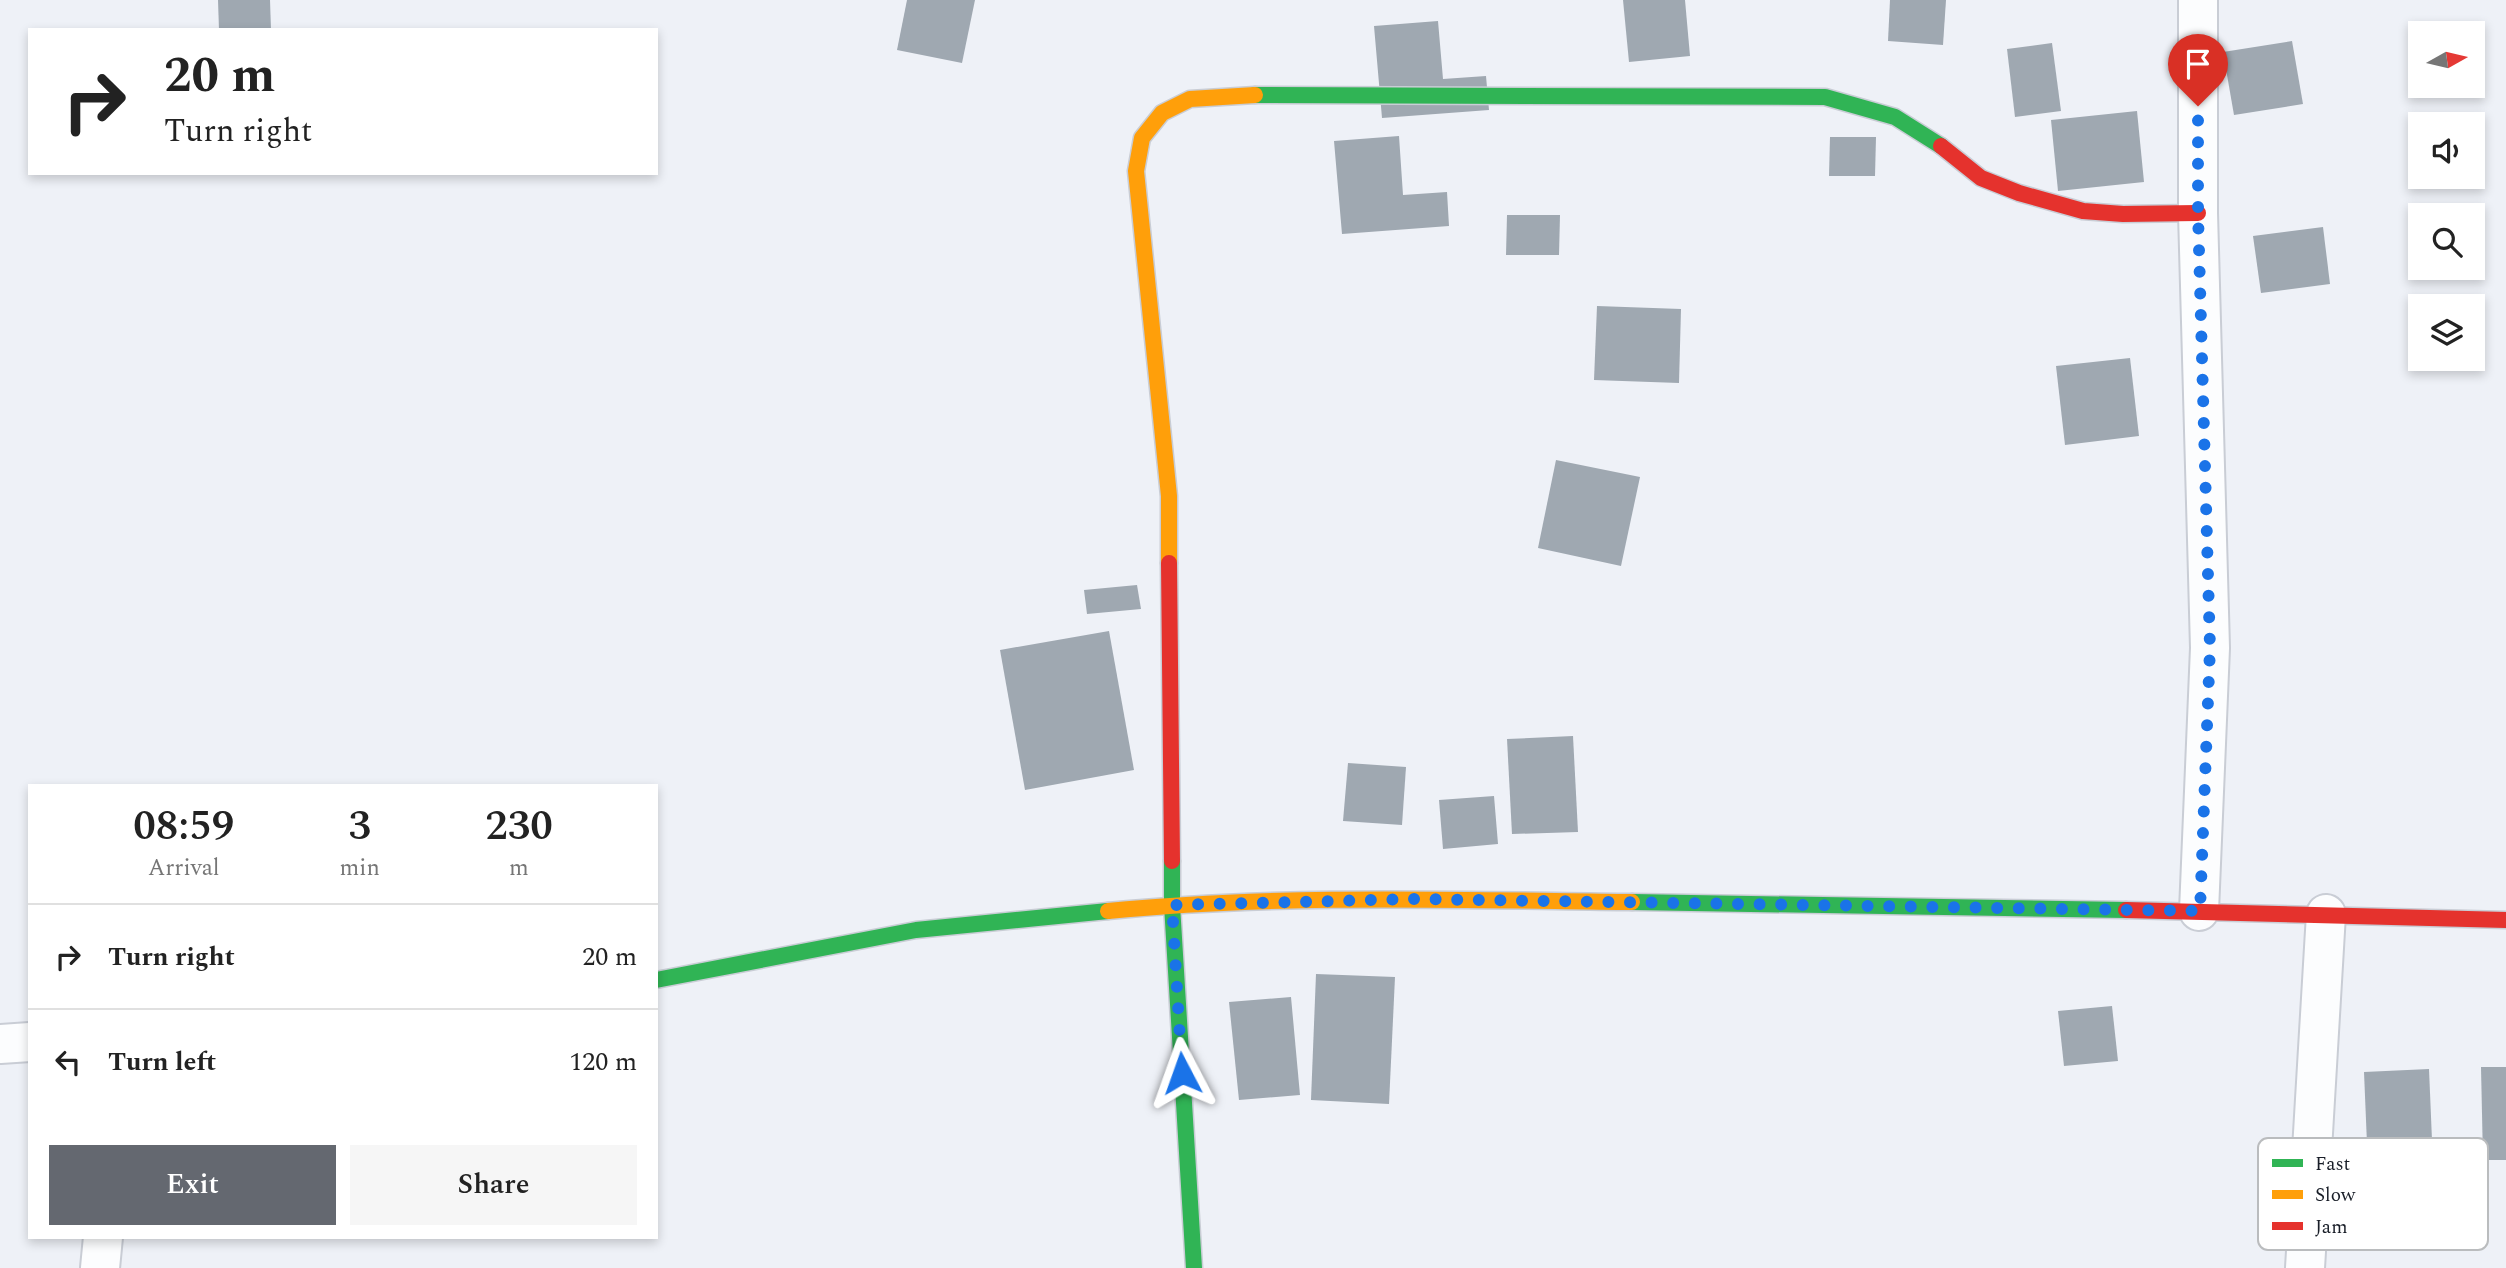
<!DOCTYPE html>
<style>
:root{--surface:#fff;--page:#f6f6f6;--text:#222;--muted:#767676;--line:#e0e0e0;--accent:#646870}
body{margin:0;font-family:Spectral,serif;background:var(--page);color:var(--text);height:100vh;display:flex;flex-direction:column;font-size:26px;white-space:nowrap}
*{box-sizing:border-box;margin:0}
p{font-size:23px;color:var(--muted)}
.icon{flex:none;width:38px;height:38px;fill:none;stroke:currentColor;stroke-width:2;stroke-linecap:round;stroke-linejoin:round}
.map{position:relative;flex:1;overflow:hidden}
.sheet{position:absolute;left:28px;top:784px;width:630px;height:455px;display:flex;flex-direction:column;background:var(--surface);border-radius:0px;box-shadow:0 4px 10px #0003}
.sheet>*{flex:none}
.banner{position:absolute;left:28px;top:28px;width:630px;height:147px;border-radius:0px;box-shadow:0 4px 10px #0003;background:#fff;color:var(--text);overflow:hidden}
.needle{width:46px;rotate:82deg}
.fabs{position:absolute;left:2408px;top:21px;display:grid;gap:14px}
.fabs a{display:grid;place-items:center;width:77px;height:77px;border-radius:0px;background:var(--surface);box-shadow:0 4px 10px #0003;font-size:35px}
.pin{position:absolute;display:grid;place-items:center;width:60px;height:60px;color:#fff;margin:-72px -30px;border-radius:50% 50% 50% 0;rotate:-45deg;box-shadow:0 0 7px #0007}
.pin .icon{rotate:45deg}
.me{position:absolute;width:77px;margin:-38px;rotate:356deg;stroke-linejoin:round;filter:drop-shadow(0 0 5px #0008)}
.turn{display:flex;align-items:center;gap:24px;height:147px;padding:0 21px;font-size:32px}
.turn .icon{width:91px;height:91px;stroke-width:2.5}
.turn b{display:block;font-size:49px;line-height:60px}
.eta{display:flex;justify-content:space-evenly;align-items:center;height:119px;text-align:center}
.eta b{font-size:42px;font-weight:600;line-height:49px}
.primary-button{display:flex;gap:14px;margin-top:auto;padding:14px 21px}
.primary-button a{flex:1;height:80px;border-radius:0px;background:var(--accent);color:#fff;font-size:28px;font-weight:600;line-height:80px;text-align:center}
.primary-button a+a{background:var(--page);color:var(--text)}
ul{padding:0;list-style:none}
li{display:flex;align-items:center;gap:21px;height:105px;padding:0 21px;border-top:2px solid var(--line)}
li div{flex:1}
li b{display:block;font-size:26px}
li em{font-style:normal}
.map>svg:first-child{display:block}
</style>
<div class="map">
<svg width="2506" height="1268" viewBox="0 0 2506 1268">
<rect width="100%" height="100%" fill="#eef1f7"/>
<g fill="#9fa8b1">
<polygon points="218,0 270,0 271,30 219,30"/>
<polygon points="907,0 975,0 962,63 897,50"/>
<polygon points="1623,0 1685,0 1690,56 1629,62"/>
<polygon points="1890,0 1946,0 1943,45 1888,41"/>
<polygon points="1438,21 1443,79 1486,76 1489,110 1382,118 1374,26"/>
<polygon points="2292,41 2303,104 2234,115 2223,52"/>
<polygon points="2052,43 2061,111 2015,117 2007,49"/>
<polygon points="2137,111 2144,182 2058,191 2051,120"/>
<polygon points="1399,136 1403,195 1447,192 1449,226 1342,234 1334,141"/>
<polygon points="1830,137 1876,137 1875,176 1829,176"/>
<polygon points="1507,215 1560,215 1559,255 1506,255"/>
<polygon points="2323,227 2330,284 2261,293 2253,236"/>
<polygon points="1597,306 1681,309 1679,383 1594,380"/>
<polygon points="2130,358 2139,436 2065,445 2056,366"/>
<polygon points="1556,460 1640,477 1621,566 1538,548"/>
<polygon points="1137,585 1141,609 1087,614 1084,590"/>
<polygon points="1109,631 1134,770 1025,790 1000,650"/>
<polygon points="1573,736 1578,832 1512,834 1507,739"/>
<polygon points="1348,763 1406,767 1402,825 1343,821"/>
<polygon points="1494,796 1498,844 1443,849 1439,800"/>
<polygon points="1316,974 1395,977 1389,1104 1311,1100"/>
<polygon points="1291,997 1300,1095 1239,1100 1229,1002"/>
<polygon points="2112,1006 2118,1061 2064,1066 2058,1011"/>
<polygon points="2481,1067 2506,1067 2506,1160 2483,1160"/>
<polygon points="2429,1069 2433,1164 2368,1168 2364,1072"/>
</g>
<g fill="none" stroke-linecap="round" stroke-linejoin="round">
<defs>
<g id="street">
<polyline points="2198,0 2198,213 2210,648 2199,911"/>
<polyline points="0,1044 30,1042"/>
<polyline points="100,1268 103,1237"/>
<polyline points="2305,1268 2326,914"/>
</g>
<g id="fast">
<polyline points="1255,95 1825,97 1895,117 1941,146"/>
<polyline points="1172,861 1172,905 1194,1268"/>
<polyline points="1632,902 2126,910"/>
<polyline points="656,980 916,930 1108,911"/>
</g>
<g id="slow">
<polyline points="1169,563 1169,496 1136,171 1142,138 1162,113 1190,99 1255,95"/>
<path d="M1108,911C1282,894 1458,900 1632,902"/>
</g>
<g id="jam">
<polyline points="1941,146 1981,178 2019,193 2083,211 2123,214 2198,213"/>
<polyline points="1169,563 1172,861"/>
<polyline points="2126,910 2506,920"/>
</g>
</defs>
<use href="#street" stroke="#c9cdd5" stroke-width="42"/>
<use href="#fast" stroke="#c9cdd5" stroke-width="19"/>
<use href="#slow" stroke="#c9cdd5" stroke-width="19"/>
<use href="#jam" stroke="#c9cdd5" stroke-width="19"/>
<use href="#street" stroke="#fcfdfe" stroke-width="38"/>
<use href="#fast" stroke="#30b455" stroke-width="16"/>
<use href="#slow" stroke="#ff9f0a" stroke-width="16"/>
<use href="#jam" stroke="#e5322d" stroke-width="16"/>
</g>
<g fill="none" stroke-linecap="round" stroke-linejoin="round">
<polyline stroke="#1a73e8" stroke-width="12" stroke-dasharray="0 21.6" points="1182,1073 1172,905 1415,899 2200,911 2210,648 2198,213 2198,106"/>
</g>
<rect x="2258" y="1138" width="230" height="112" rx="10" fill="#fff" stroke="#babcbe" stroke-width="2"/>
<rect x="2272" y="1159" width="31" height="8" fill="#30b455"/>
<rect x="2272" y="1190" width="31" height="9" fill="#ff9f0a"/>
<rect x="2272" y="1222" width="31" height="8" fill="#e5322d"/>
<g font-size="19" fill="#191e28">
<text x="2315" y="1170">Fast</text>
<text x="2315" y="1201">Slow</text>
<text x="2315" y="1233">Jam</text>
</g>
</svg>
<div class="fabs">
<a><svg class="needle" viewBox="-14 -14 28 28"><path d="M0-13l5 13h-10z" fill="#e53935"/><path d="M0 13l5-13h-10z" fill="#767676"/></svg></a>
<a><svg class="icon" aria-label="sound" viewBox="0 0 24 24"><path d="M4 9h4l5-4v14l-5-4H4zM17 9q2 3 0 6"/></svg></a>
<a><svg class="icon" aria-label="search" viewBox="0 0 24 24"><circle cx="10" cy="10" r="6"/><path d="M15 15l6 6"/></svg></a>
<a><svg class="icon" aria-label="layers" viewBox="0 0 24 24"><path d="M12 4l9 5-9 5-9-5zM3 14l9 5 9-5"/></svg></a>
</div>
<div class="pin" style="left:2198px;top:106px;background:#d93025"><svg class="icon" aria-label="arrive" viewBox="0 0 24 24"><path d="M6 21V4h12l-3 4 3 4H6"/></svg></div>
<svg class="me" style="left:1182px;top:1073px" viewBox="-20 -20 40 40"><path d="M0-17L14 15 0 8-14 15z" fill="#1a73e8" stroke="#fff" stroke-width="4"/></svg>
<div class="banner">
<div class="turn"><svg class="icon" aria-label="right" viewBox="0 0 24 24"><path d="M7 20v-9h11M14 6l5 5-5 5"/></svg><div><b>20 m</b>Turn right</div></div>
</div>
<section class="sheet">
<div class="eta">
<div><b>08:59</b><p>Arrival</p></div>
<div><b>3</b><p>min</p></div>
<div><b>230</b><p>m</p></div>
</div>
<ul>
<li><svg class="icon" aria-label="right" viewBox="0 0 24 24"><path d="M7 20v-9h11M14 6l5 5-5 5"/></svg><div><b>Turn right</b></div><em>20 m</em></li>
<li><svg class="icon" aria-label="left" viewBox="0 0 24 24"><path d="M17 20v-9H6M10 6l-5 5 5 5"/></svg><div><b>Turn left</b></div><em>120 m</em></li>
</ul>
<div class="primary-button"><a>Exit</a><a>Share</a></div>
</section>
</div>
